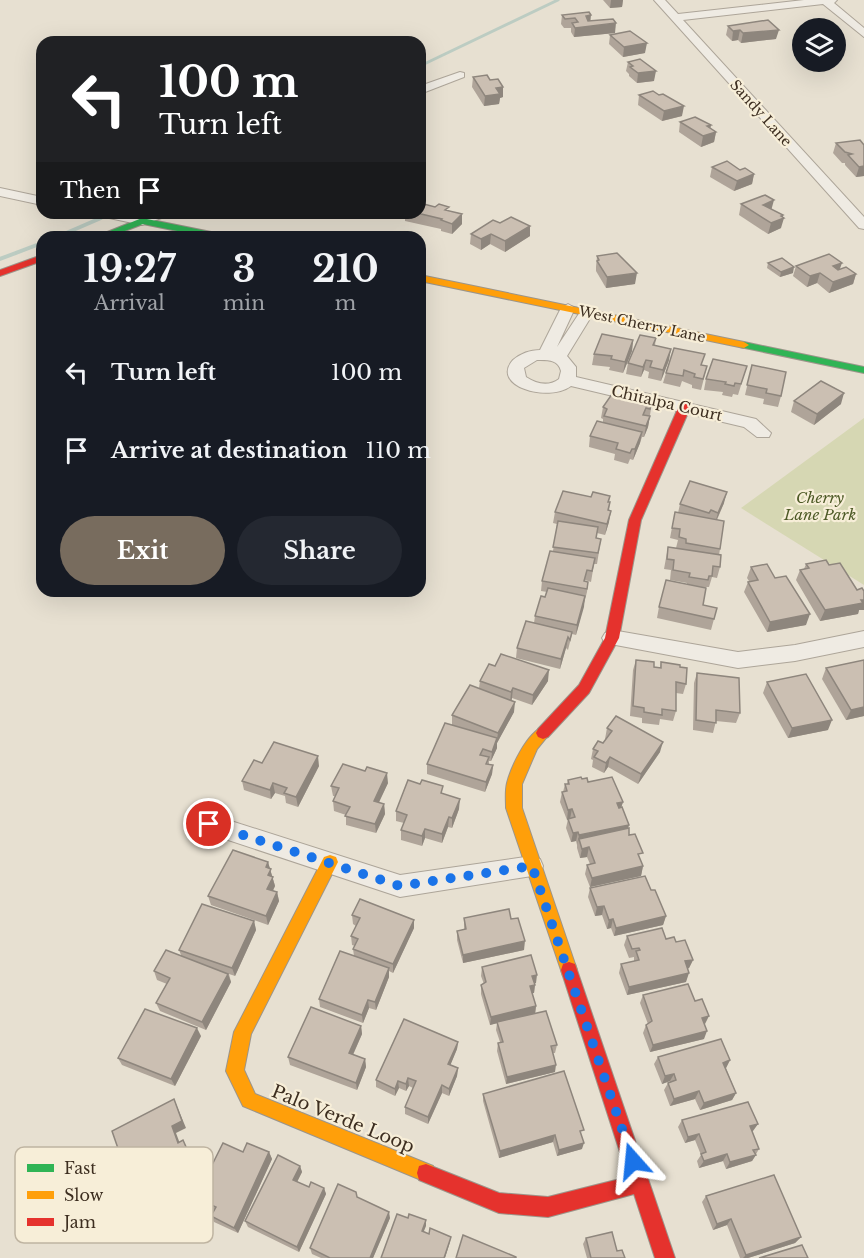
<!DOCTYPE html>
<style>
:root{--surface:#171b24;--page:#242831;--text:#f1f3f6;--muted:#9ea1a6;--accent:#786c5e}
body{margin:0;font-family:"Libre Baskerville",serif;background:var(--page);color:var(--text);height:100vh;display:flex;flex-direction:column;font-size:22px;white-space:nowrap}
*{box-sizing:border-box;margin:0}
p{font-size:20px;color:var(--muted)}
.icon{flex:none;width:33px;height:33px;fill:none;stroke:currentColor;stroke-width:2;stroke-linecap:round;stroke-linejoin:round}
.map{position:relative;flex:1;overflow:hidden}
.side{position:absolute;left:36px;top:231px;width:390px;height:366px;display:flex;flex-direction:column;background:var(--surface);border-radius:18px;box-shadow:0 6px 24px #0002}
.side>*{flex:none}
.guide{position:absolute;left:36px;top:36px;width:390px;height:183px;border-radius:18px;box-shadow:0 6px 24px #0002;background:#202124;color:#fff;overflow:hidden}
.fabs{position:absolute;left:792px;top:18px;display:grid;gap:12px}
.fabs a{display:grid;place-items:center;width:54px;height:54px;border-radius:50%;background:var(--surface);box-shadow:0 6px 24px #0002;font-size:30px}
.pin{position:absolute;display:grid;place-items:center;width:51px;height:51px;color:#fff;margin:-26px;border:3px solid #fff;border-radius:50%;box-shadow:0 2px 6px #0007}
.me{position:absolute;width:66px;margin:-33px;rotate:342deg;stroke-linejoin:round;filter:drop-shadow(0 0 4px #0008)}
.turn{display:flex;align-items:center;gap:21px;height:126px;padding:0 24px;font-size:27px}
.turn .icon{width:78px;height:78px;stroke-width:2.5}
.turn b{display:block;font-size:42px;line-height:51px}
.then{display:flex;align-items:center;height:57px;padding:0 24px;background:#0003;gap:12px;font-size:22px}
.eta{display:flex;justify-content:space-evenly;align-items:center;height:102px;text-align:center}
.eta b{font-size:36px;font-weight:700;line-height:42px}
.button{display:flex;gap:12px;margin-top:auto;padding:12px 24px}
.button a{flex:1;height:69px;border-radius:36px;background:var(--accent);color:#fff;font-size:24px;font-weight:700;line-height:69px;text-align:center}
.button a+a{background:var(--page);color:var(--text)}
ul{padding:0;list-style:none}
li{display:flex;align-items:center;gap:18px;height:78px;padding:0 24px}
li div{flex:1}
li b{display:block;font-size:22px}
li em{font-style:normal}
.map>svg:first-child{display:block}
</style>
<div class="map">
<svg width="864" height="1258" viewBox="0 0 864 1258">
<rect width="100%" height="100%" fill="#e7e0d1"/>
<polygon fill="#d6d7b3" points="864,418 864,585 741,508"/>
<g fill="none" stroke-linecap="round" stroke-linejoin="round">
<polyline stroke="#bcccc2" stroke-width="3" points="420,66 558,0"/>
<g stroke="#bcccc2" stroke-width="4">
<polyline points="57,237 101,218"/>
<polyline points="0,259 42,243"/>
</g>
<defs>
<g id="street">
<polygon points="654,0 665,0 678,14 804,0 837,0 834,3 864,28 864,37 823,4 683,20 864,217 864,229 859,228"/>
<polygon points="460,72 464,73 464,77 420,94 420,86"/>
<polygon points="0,188 42,197 42,205 0,196"/>
<polygon points="98,213 124,213 141,217 150,213 169,213 167,216 142,225 100,216"/>
<path d="M568,304L575,308L557,347L582,309L587,308L594,312L567,356L576,367V377L756,419L771,433L769,437H757L744,427L571,386C548,403 490,386 513,360C520,354 530,350 540,350L561,308ZM537,360C547,360 558,359 561,371L559,379C548,387 537,384 526,377L524,368Z"/>
<polygon points="612,630 738,652 795,645 864,631 864,647 795,661 738,668 605,643 602,638 605,633"/>
<polygon points="209,814 400,875 532,856 540,859 543,866 540,873 532,876 400,897 201,831 198,824 201,817"/>
</g>
<g id="fast">
<polygon points="142,218 221,234 226,237 207,237 143,224 109,237 95,237"/>
<polygon points="744,342 864,367 864,373 740,347 740,343"/>
</g>
<g id="slow">
<polygon points="420,275 744,342 749,345 744,348 420,281"/>
<path d="M543,727L548,729L550,733L537,749L522,784V808L577,970L575,976L569,978L563,976L561,970L506,808C506,800 505,791 507,783C511,767 527,733 543,727Z"/>
<polygon points="330,855 336,857 338,862 251,1034 244,1070 255,1094 433,1166 435,1173 433,1180 426,1182 243,1106 226,1071 234,1032 324,857"/>
</g>
<g id="jam">
<polygon points="42,255 42,261 0,276 0,270"/>
<polygon points="685,402 691,406 641,520 619,638 589,693 548,737 543,739 538,737 536,733 538,729 579,685 605,638 629,520 679,406"/>
<polygon points="569,962 575,964 577,970 675,1258 655,1258 634,1194 548,1217 499,1213 419,1180 417,1173 419,1166 426,1164 499,1193 548,1197 628,1177 561,970 563,964"/>
</g>
</defs>
<use href="#street" stroke="#ada599" stroke-width="2"/>
<use href="#fast" stroke="#9c958a" stroke-width="2"/>
<use href="#slow" stroke="#9c958a" stroke-width="2"/>
<use href="#jam" stroke="#9c958a" stroke-width="2"/>
<use href="#street" fill="#efebe3" fill-rule="evenodd"/>
<use href="#fast" fill="#30b455" fill-rule="evenodd"/>
<use href="#slow" fill="#ff9f0a" fill-rule="evenodd"/>
<use href="#jam" fill="#e5322d" fill-rule="evenodd"/>
</g>
<g fill="#afa499">
<polygon points="603,0 623,0 622,7 610,8"/>
<polygon points="562,15 591,21 615,33 574,37 571,32 571,28 564,28 561,24"/>
<polygon points="728,26 776,39 741,43 738,40 732,41 726,35"/>
<polygon points="610,35 645,53 623,57 609,44"/>
<polygon points="628,62 654,81 637,83 629,76 629,74 626,71"/>
<polygon points="473,77 490,80 503,87 503,97 500,98 499,104 484,106 472,87"/>
<polygon points="639,95 682,116 662,121 638,105"/>
<polygon points="680,122 711,125 710,128 716,132 714,142 701,147 679,132"/>
<polygon points="836,143 864,145 864,176 856,177 845,165 845,163 842,163 833,153"/>
<polygon points="712,167 754,174 752,184 734,191 710,177"/>
<polygon points="741,204 772,209 781,228 768,234 739,215"/>
<polygon points="449,211 462,224 452,234 441,231 441,229 405,221 405,213"/>
<polygon points="228,213 282,213 274,219 240,215 237,218 228,216"/>
<polygon points="493,220 530,236 505,252 490,244 481,250 470,244 471,234"/>
<polygon points="597,256 635,284 606,288 596,271 596,267"/>
<polygon points="768,263 793,273 780,277 767,268"/>
<polygon points="796,266 840,269 856,274 853,284 829,293 817,283 807,287 793,276"/>
<polygon points="656,338 655,345 669,360 661,381 648,378 649,372 644,370 641,377 626,374 628,363"/>
<polygon points="633,340 632,351 623,373 609,370 610,367 592,365 594,354"/>
<polygon points="702,365 707,366 701,390 692,388 692,385 682,381 680,387 663,383 666,373"/>
<polygon points="752,365 781,396 778,407 763,404 764,399 745,395"/>
<polygon points="747,366 738,395 733,394 732,397 722,395 723,392 704,390 706,379"/>
<polygon points="794,401 841,404 814,425 791,412"/>
<polygon points="652,403 648,427 644,437 642,437 640,443 633,460 630,459 628,464 614,460 615,454 589,447 590,436 603,422 603,419 601,418 603,407"/>
<polygon points="610,496 609,502 610,502 609,510 609,522 605,535 597,533 596,538 601,539 597,564 594,564 591,582 585,580 585,581 588,582 587,592 576,635 572,634 568,650 566,648 560,669 516,658 517,648 534,623 535,616 545,597 547,592 541,591 542,581 553,551 557,524 553,523 555,512 591,497"/>
<polygon points="724,503 717,520 720,549 719,555 720,567 717,578 712,577 709,587 706,587 703,605 714,619 711,630 657,618 659,607 687,584 687,583 670,580 671,570 664,569 668,547 676,548 678,540 670,538 675,512 678,513 680,504"/>
<polygon points="806,564 829,565 857,590 864,591 864,610 859,610 858,614 820,621 796,580 800,570 804,569"/>
<polygon points="751,567 775,578 806,625 767,632 744,592 748,582 749,581 747,578"/>
<polygon points="636,660 654,667 660,668 661,662 680,667 686,684 683,694 676,693 676,711 673,721 660,719 659,725 642,723 642,718 630,716 633,670"/>
<polygon points="864,660 864,716 846,720 822,679 826,668"/>
<polygon points="697,673 740,713 736,723 716,721 713,733 693,730 694,683"/>
<polygon points="480,681 548,681 532,705 512,698 512,700 514,712 497,743 497,748 491,761 489,761 489,764 493,765 492,774 485,792 427,774 427,764 452,725 452,715 479,688"/>
<polygon points="767,682 828,730 788,738 763,693"/>
<polygon points="607,728 660,752 638,784 608,767 604,773 592,767 593,760 591,759 593,749 603,743 606,739 605,739"/>
<polygon points="262,763 319,766 298,807 286,803 285,796 275,793 271,799 244,790 242,781"/>
<polygon points="582,779 588,782 623,802 621,807 629,825 628,828 629,835 643,866 641,876 590,887 585,874 587,865 590,864 587,857 580,858 577,848 577,845 576,841 571,842 566,828 568,819 567,820 560,802 562,792 563,792 565,784 567,784 568,780"/>
<polygon points="388,783 378,803 384,804 385,814 376,833 346,825 346,815 334,811 333,801 335,796 333,796 331,786"/>
<polygon points="443,794 459,809 452,828 448,827 442,843 425,838 422,846 401,840 401,830 404,823 396,821 396,811"/>
<polygon points="268,862 275,886 273,891 277,892 279,901 268,925 211,905 208,896"/>
<polygon points="590,888 651,890 666,916 663,925 614,936 611,928 607,929 602,915 595,916 588,897"/>
<polygon points="352,915 414,928 393,973 389,971 389,977 376,1010 369,1008 363,1023 320,1007 319,999 354,956 353,949 355,946 352,945 351,936 356,926 353,924"/>
<polygon points="464,918 511,919 524,950 463,963 457,940 457,931 464,930"/>
<polygon points="254,921 256,930 235,976 229,974 231,982 206,1030 160,1011 156,1003 167,984 157,980 154,971 181,955 179,950"/>
<polygon points="627,936 666,939 676,942 693,960 689,968 687,969 686,982 627,995 619,973 621,964 634,961 634,957 629,958 624,945"/>
<polygon points="482,967 536,983 535,983 534,993 532,993 536,1006 535,1014 557,1045 555,1053 553,1053 555,1072 506,1084 497,1051 498,1043 500,1042 496,1030 497,1023 490,1025 481,994 481,985 484,984 481,976"/>
<polygon points="643,995 705,1024 704,1039 650,1052 643,1033 646,1025 648,1024 640,1003"/>
<polygon points="361,1026 362,1034 353,1055 365,1059 366,1067 357,1090 290,1065 288,1057"/>
<polygon points="201,1036 175,1086 122,1065 118,1058"/>
<polygon points="458,1042 457,1049 450,1065 458,1068 457,1076 449,1096 442,1093 428,1124 405,1114 405,1107 413,1088 409,1086 406,1091 399,1088 395,1096 376,1087 376,1080"/>
<polygon points="658,1057 730,1060 726,1068 736,1093 732,1100 700,1110 695,1099 670,1106 664,1090 668,1083 670,1081 662,1084 654,1064"/>
<polygon points="483,1094 582,1137 582,1149 557,1156 553,1142 499,1158 483,1101"/>
<polygon points="682,1120 758,1124 752,1131 759,1149 752,1161 726,1169 723,1161 699,1168 697,1161 701,1155 695,1140 685,1143 678,1127"/>
<polygon points="243,1152 269,1152 272,1159 238,1233 214,1222 211,1216 214,1210 193,1201 190,1195 210,1169"/>
<polygon points="300,1166 302,1172 297,1182 309,1187 324,1188 326,1194 299,1252 248,1227 245,1221"/>
<polygon points="706,1196 801,1237 795,1243 748,1258 740,1258 727,1225 713,1230 702,1202"/>
<polygon points="357,1197 390,1218 373,1258 321,1258 312,1254 310,1248"/>
<polygon points="586,1238 617,1251 625,1258 587,1258 583,1244"/>
</g>
<g fill="#8e867d">
<polygon points="611,0 623,0 622,7 610,8"/>
<polygon points="591,15 590,25 586,16"/>
<polygon points="616,23 615,33 574,37 575,28"/>
<polygon points="740,30 738,40 732,41 733,31"/>
<polygon points="779,30 776,39 741,43 743,33"/>
<polygon points="647,43 645,53 623,57 624,47"/>
<polygon points="656,71 654,81 637,83 638,73"/>
<polygon points="503,87 503,97 500,98 499,104 484,106 485,96 496,88"/>
<polygon points="684,106 682,116 662,121 664,111"/>
<polygon points="711,125 709,134 716,132 714,142 701,147 703,136 707,126"/>
<polygon points="864,166 864,176 856,177 859,167"/>
<polygon points="754,174 752,184 734,191 737,181"/>
<polygon points="774,200 771,211 763,205"/>
<polygon points="273,213 282,213 274,219"/>
<polygon points="462,214 462,224 452,234 452,224"/>
<polygon points="783,215 783,218 784,218 781,228 768,234 771,223"/>
<polygon points="530,226 530,236 505,252 505,241"/>
<polygon points="491,234 490,244 481,250 481,239"/>
<polygon points="842,263 838,274 833,266"/>
<polygon points="794,267 793,273 780,277 781,272"/>
<polygon points="637,273 635,284 606,288 607,277"/>
<polygon points="820,273 817,283 807,287 810,276"/>
<polygon points="856,274 853,284 829,293 833,282"/>
<polygon points="633,340 632,351 623,373 625,362"/>
<polygon points="671,349 669,360 661,381 663,370"/>
<polygon points="646,360 644,370 641,377 643,367"/>
<polygon points="844,393 841,404 814,425 817,414"/>
<polygon points="650,416 648,427 644,437 646,426"/>
<polygon points="642,432 640,443 633,460 635,449"/>
<polygon points="727,492 724,503 715,523 718,513"/>
<polygon points="611,511 609,522 605,535 607,524"/>
<polygon points="585,596 584,607 576,635 577,625"/>
<polygon points="861,600 864,600 864,610 859,610 858,614 820,621 825,610"/>
<polygon points="810,614 806,625 767,632 770,622"/>
<polygon points="568,637 566,648 560,669 561,659"/>
<polygon points="549,670 548,681 532,705 533,695"/>
<polygon points="513,688 512,698 510,703 511,692"/>
<polygon points="515,702 514,712 497,743 497,748 491,761 492,752 497,739 498,733"/>
<polygon points="864,707 864,716 846,720 851,710"/>
<polygon points="832,720 828,730 788,738 792,728"/>
<polygon points="663,742 660,752 638,784 641,774"/>
<polygon points="318,756 319,766 298,807 296,797"/>
<polygon points="610,757 608,767 604,773 606,763"/>
<polygon points="493,765 492,774 485,792 486,782"/>
<polygon points="387,773 388,783 375,811 374,801"/>
<polygon points="273,783 275,793 271,799 270,790"/>
<polygon points="460,799 459,809 452,828 452,818"/>
<polygon points="623,802 620,811 617,803"/>
<polygon points="384,804 385,814 376,833 375,824"/>
<polygon points="572,809 570,819 567,820 568,810"/>
<polygon points="449,817 448,827 442,843 442,834"/>
<polygon points="629,825 626,834 579,839 577,845 579,835"/>
<polygon points="425,829 425,838 422,846 422,836"/>
<polygon points="578,832 576,841 571,842 573,833"/>
<polygon points="589,847 587,857 580,858 582,849"/>
<polygon points="268,862 275,886 269,898 267,889 266,867"/>
<polygon points="643,866 641,876 590,887 592,878"/>
<polygon points="277,892 279,901 268,925 266,916"/>
<polygon points="604,906 602,915 595,916 597,907"/>
<polygon points="666,916 663,925 614,936 616,928"/>
<polygon points="613,919 611,928 607,929 609,920"/>
<polygon points="414,920 414,928 393,973 393,964"/>
<polygon points="254,921 256,930 235,976 232,968"/>
<polygon points="525,941 524,950 463,963 463,955"/>
<polygon points="693,960 689,968 681,970 685,961"/>
<polygon points="389,968 389,977 376,1010 375,1002"/>
<polygon points="689,973 686,982 627,995 629,987"/>
<polygon points="228,974 231,982 206,1030 202,1022"/>
<polygon points="537,975 536,983 531,984 532,976"/>
<polygon points="535,985 534,993 529,994 530,986"/>
<polygon points="368,1000 369,1008 363,1023 362,1015"/>
<polygon points="536,1006 535,1014 490,1025 491,1017"/>
<polygon points="709,1016 705,1024 699,1026 702,1018"/>
<polygon points="361,1026 362,1034 350,1061 349,1053"/>
<polygon points="197,1028 201,1036 175,1086 171,1079"/>
<polygon points="707,1031 704,1039 650,1052 653,1045"/>
<polygon points="458,1042 457,1049 448,1071 448,1064"/>
<polygon points="365,1059 366,1067 357,1090 356,1083"/>
<polygon points="730,1060 726,1068 719,1070 723,1063"/>
<polygon points="556,1065 555,1072 506,1084 507,1077"/>
<polygon points="458,1068 457,1076 449,1096 449,1089"/>
<polygon points="674,1074 670,1081 662,1084 665,1076"/>
<polygon points="408,1078 409,1086 406,1091 406,1084"/>
<polygon points="398,1081 399,1088 395,1096 395,1089"/>
<polygon points="442,1085 442,1093 428,1124 428,1117"/>
<polygon points="699,1091 695,1099 670,1106 674,1099"/>
<polygon points="736,1093 732,1100 700,1110 704,1103"/>
<polygon points="174,1099 186,1128 176,1133 182,1149 178,1143 172,1126"/>
<polygon points="758,1124 753,1131 745,1133 750,1126"/>
<polygon points="699,1134 695,1140 685,1143 688,1137"/>
<polygon points="555,1135 553,1142 499,1158 500,1151"/>
<polygon points="183,1140 193,1162 136,1193 131,1186"/>
<polygon points="584,1143 582,1149 557,1156 559,1150"/>
<polygon points="269,1152 272,1159 238,1233 234,1228"/>
<polygon points="727,1154 723,1161 699,1168 704,1161"/>
<polygon points="756,1155 752,1161 726,1169 730,1162"/>
<polygon points="300,1166 302,1172 295,1186 293,1180"/>
<polygon points="324,1188 326,1194 299,1252 297,1247"/>
<polygon points="389,1212 390,1218 373,1258 370,1258"/>
<polygon points="731,1219 727,1225 713,1230 717,1224"/>
<polygon points="426,1220 426,1226 422,1236 422,1231"/>
<polygon points="451,1237 450,1242 445,1258 444,1258"/>
<polygon points="801,1237 795,1243 748,1258 743,1258 746,1255"/>
</g>
<g fill="#cbbfb2" stroke="#8e867d" stroke-width="1.5">
<polygon points="589,12 591,15 586,16 588,21 613,19 616,23 575,28 572,23 578,22 575,18 565,19 562,15"/>
<polygon points="768,20 779,30 743,33 740,30 733,31 728,26"/>
<polygon points="630,31 647,43 624,47 610,35"/>
<polygon points="640,59 656,71 638,73 630,67 633,66 628,62"/>
<polygon points="487,75 490,80 498,79 503,87 496,88 500,94 485,96 473,77"/>
<polygon points="653,91 659,95 663,94 684,106 664,111 639,95"/>
<polygon points="695,117 711,125 707,126 716,132 703,136 680,122"/>
<polygon points="860,140 864,145 864,166 859,167 848,155 852,154 845,152 836,143"/>
<polygon points="727,161 740,170 745,168 754,174 737,181 712,167"/>
<polygon points="765,195 774,200 763,205 783,215 781,216 784,218 771,223 741,204"/>
<polygon points="420,203 435,207 439,204 449,207 445,210 462,214 452,224 441,220 442,219 417,213 420,213"/>
<polygon points="511,217 530,226 505,241 491,234 481,239 471,234 493,220 500,223"/>
<polygon points="617,253 637,273 607,277 597,261 599,260 597,256"/>
<polygon points="829,254 842,263 833,266 838,270 846,267 856,274 833,282 820,273 810,276 796,266"/>
<polygon points="782,258 794,267 781,272 768,263"/>
<polygon points="602,334 633,340 625,362 611,359 612,356 594,354"/>
<polygon points="640,335 656,338 653,345 671,349 663,370 650,367 652,361 646,360 643,367 628,363"/>
<polygon points="674,348 705,354 701,365 707,366 703,379 694,377 695,374 684,370 683,376 666,373"/>
<polygon points="713,359 747,366 741,384 735,383 734,386 725,384 726,382 706,379"/>
<polygon points="752,365 786,372 781,396 766,393 767,389 747,385"/>
<polygon points="821,381 844,393 817,414 794,401"/>
<polygon points="612,394 652,403 650,409 646,408 643,415 650,416 646,426 604,416 607,409 603,407"/>
<polygon points="597,421 642,432 635,449 632,449 630,453 616,449 618,443 590,436"/>
<polygon points="690,481 727,492 718,513 711,510 709,513 680,504"/>
<polygon points="563,491 591,497 593,492 610,496 608,502 610,502 608,510 611,511 607,524 555,512"/>
<polygon points="675,512 724,521 720,549 686,543 686,539 679,537 680,529 672,528"/>
<polygon points="558,521 598,527 596,538 601,539 598,553 553,547"/>
<polygon points="668,547 721,555 720,567 713,566 712,576 709,576 708,580 689,577 690,573 673,570 674,560 667,559"/>
<polygon points="550,551 595,558 592,571 587,570 584,581 588,582 587,589 542,581"/>
<polygon points="826,560 829,565 840,563 857,590 862,588 864,591 864,600 861,600 863,603 825,610 800,570 809,568 806,564"/>
<polygon points="767,564 775,578 786,576 810,614 770,622 748,582 758,580 751,567"/>
<polygon points="666,580 706,588 703,605 717,608 714,619 659,607"/>
<polygon points="548,588 585,596 577,625 535,616 541,596 545,597"/>
<polygon points="526,621 572,632 570,640 568,637 561,659 517,648"/>
<polygon points="501,654 549,670 533,695 513,688 511,692 480,681 489,664 495,666"/>
<polygon points="636,660 654,662 654,667 661,668 661,662 680,665 680,667 687,668 686,684 676,682 676,711 662,709 662,715 644,712 644,708 633,706"/>
<polygon points="864,660 864,707 851,710 826,668"/>
<polygon points="697,673 739,678 740,713 716,710 716,723 696,720"/>
<polygon points="806,674 832,720 792,728 767,682"/>
<polygon points="470,685 515,702 498,733 452,715"/>
<polygon points="616,716 663,742 641,774 610,757 606,763 594,757 598,751 593,749 598,741 603,743 612,731 607,728"/>
<polygon points="445,723 497,738 492,752 483,749 480,755 489,757 486,764 493,765 486,782 427,764"/>
<polygon points="274,742 318,756 296,797 284,793 287,788 273,783 270,790 242,781 254,760 262,763"/>
<polygon points="343,764 365,771 367,767 387,773 374,801 384,804 375,824 345,816 350,807 333,801 339,788 331,786"/>
<polygon points="581,777 582,779 587,778 588,782 612,777 623,802 617,803 619,808 622,807 629,825 579,835 578,832 573,833 568,819 575,817 572,809 568,810 562,792 567,791 565,784 569,784 568,780"/>
<polygon points="408,780 420,784 422,780 443,786 441,793 460,799 452,818 449,817 442,834 425,829 422,836 401,830 407,815 396,811"/>
<polygon points="629,828 629,835 635,834 643,853 638,854 643,866 592,878 587,865 595,863 589,847 582,849 579,839"/>
<polygon points="233,850 268,862 266,867 271,869 268,875 273,877 267,889 277,892 266,916 208,896"/>
<polygon points="645,876 651,890 655,890 666,916 616,928 613,919 609,920 604,906 597,907 590,888"/>
<polygon points="360,899 414,920 393,964 353,949 358,939 351,936 360,918 352,915"/>
<polygon points="202,904 254,921 232,968 179,950"/>
<polygon points="509,909 511,919 518,918 525,941 463,955 457,931 466,929 464,918"/>
<polygon points="662,928 666,939 674,937 676,942 685,940 693,960 685,961 689,973 629,987 621,964 639,960 636,951 640,950 639,948 632,949 627,936"/>
<polygon points="166,950 228,974 202,1022 156,1003 170,978 154,971"/>
<polygon points="340,951 389,968 375,1002 368,1000 362,1015 319,999"/>
<polygon points="531,955 537,975 532,976 535,985 530,986 536,1006 491,1017 481,985 486,982 482,967"/>
<polygon points="688,984 695,1001 702,999 709,1016 702,1018 707,1031 653,1045 646,1025 652,1021 643,995"/>
<polygon points="311,1007 361,1026 349,1053 365,1059 356,1083 288,1057"/>
<polygon points="145,1009 197,1028 171,1079 118,1058"/>
<polygon points="546,1011 557,1045 551,1046 556,1065 507,1077 498,1043 503,1042 497,1022"/>
<polygon points="404,1019 458,1042 448,1064 458,1068 449,1089 442,1085 428,1117 405,1107 416,1081 408,1078 406,1084 398,1081 395,1089 376,1080"/>
<polygon points="721,1039 730,1060 723,1063 736,1093 704,1103 699,1091 674,1099 668,1083 676,1080 674,1074 665,1076 658,1057"/>
<polygon points="564,1071 584,1130 580,1131 584,1143 559,1150 555,1135 500,1151 483,1094"/>
<polygon points="174,1099 182,1121 172,1126 178,1143 183,1140 190,1156 131,1186 112,1131"/>
<polygon points="748,1102 758,1124 750,1126 759,1149 753,1150 756,1155 730,1162 727,1154 704,1161 701,1154 706,1152 699,1134 688,1137 682,1120"/>
<polygon points="223,1143 243,1152 247,1143 269,1152 234,1228 211,1216 216,1207 190,1195 204,1166 210,1169"/>
<polygon points="278,1155 300,1166 293,1180 309,1187 311,1182 324,1188 297,1247 245,1221"/>
<polygon points="774,1175 801,1237 746,1255 731,1219 717,1224 706,1196"/>
<polygon points="338,1184 356,1192 357,1197 389,1212 370,1258 330,1258 310,1248"/>
<polygon points="397,1214 408,1218 409,1214 426,1220 422,1231 429,1234 430,1228 451,1237 444,1258 381,1258"/>
<polygon points="612,1232 617,1251 622,1250 625,1258 591,1258 586,1238"/>
<polygon points="463,1235 516,1257 516,1258 456,1258"/>
<polygon points="802,1245 808,1258 759,1258"/>
</g>
<g fill="none" stroke-linecap="round" stroke-linejoin="round">
<polyline stroke="#1a73e8" stroke-width="10" stroke-dasharray="0 18" points="209,824 400,886 532,866 633,1161"/>
</g>
<g text-anchor="middle" dominant-baseline="central" stroke-width="4.5" stroke-linejoin="round" paint-order="stroke">
<g font-size="14" fill="#3d2e20" stroke="#f7eed8">
<text transform="translate(761 113) rotate(48)">Sandy Lane</text>
<text transform="translate(642 324) rotate(12)">West Cherry Lane</text>
</g>
<g font-size="15" fill="#3d2e20" stroke="#f7eed8">
<text transform="translate(667 403) rotate(13)">Chitalpa Court</text>
</g>
<g font-size="15" font-style="italic" fill="#4d5a26" stroke="#f7eed8">
<text x="820" y="497">Cherry<tspan x="820" dy="17">Lane Park</tspan></text>
</g>
<g font-size="18" fill="#3d2e20" stroke="#f7eed8">
<text transform="translate(343 1119) rotate(22)">Palo Verde Loop</text>
</g>
</g>
<rect x="15" y="1147" width="198" height="96" rx="9" fill="#f7eed8" stroke="#bfb4a1" stroke-width="1.5"/>
<rect x="27" y="1164" width="27" height="8" fill="#30b455"/>
<rect x="27" y="1191" width="27" height="8" fill="#ff9f0a"/>
<rect x="27" y="1218" width="27" height="8" fill="#e5322d"/>
<g font-size="16" fill="#3d2e20">
<text x="64" y="1174">Fast</text>
<text x="64" y="1201">Slow</text>
<text x="64" y="1228">Jam</text>
</g>
</svg>
<div class="fabs">
<a><svg class="icon" aria-label="layers" viewBox="0 0 24 24"><path d="M12 4l9 5-9 5-9-5zM3 14l9 5 9-5"/></svg></a>
</div>
<div class="pin" style="left:209px;top:824px;background:#d93025"><svg class="icon" aria-label="arrive" viewBox="0 0 24 24"><path d="M6 21V4h12l-3 4 3 4H6"/></svg></div>
<svg class="me" style="left:633px;top:1161px" viewBox="-20 -20 40 40"><path d="M0-17L14 15 0 8-14 15z" fill="#1a73e8" stroke="#fff" stroke-width="4"/></svg>
<div class="guide">
<div class="turn"><svg class="icon" aria-label="left" viewBox="0 0 24 24"><path d="M17 20v-9H6M10 6l-5 5 5 5"/></svg><div><b>100 m</b>Turn left</div></div>
<div class="then">Then<svg class="icon" aria-label="arrive" viewBox="0 0 24 24"><path d="M6 21V4h12l-3 4 3 4H6"/></svg></div>
</div>
<section class="side">
<div class="eta">
<div><b>19:27</b><p>Arrival</p></div>
<div><b>3</b><p>min</p></div>
<div><b>210</b><p>m</p></div>
</div>
<ul>
<li><svg class="icon" aria-label="left" viewBox="0 0 24 24"><path d="M17 20v-9H6M10 6l-5 5 5 5"/></svg><div><b>Turn left</b></div><em>100 m</em></li>
<li><svg class="icon" aria-label="arrive" viewBox="0 0 24 24"><path d="M6 21V4h12l-3 4 3 4H6"/></svg><div><b>Arrive at destination</b></div><em>110 m</em></li>
</ul>
<div class="button"><a>Exit</a><a>Share</a></div>
</section>
</div>
